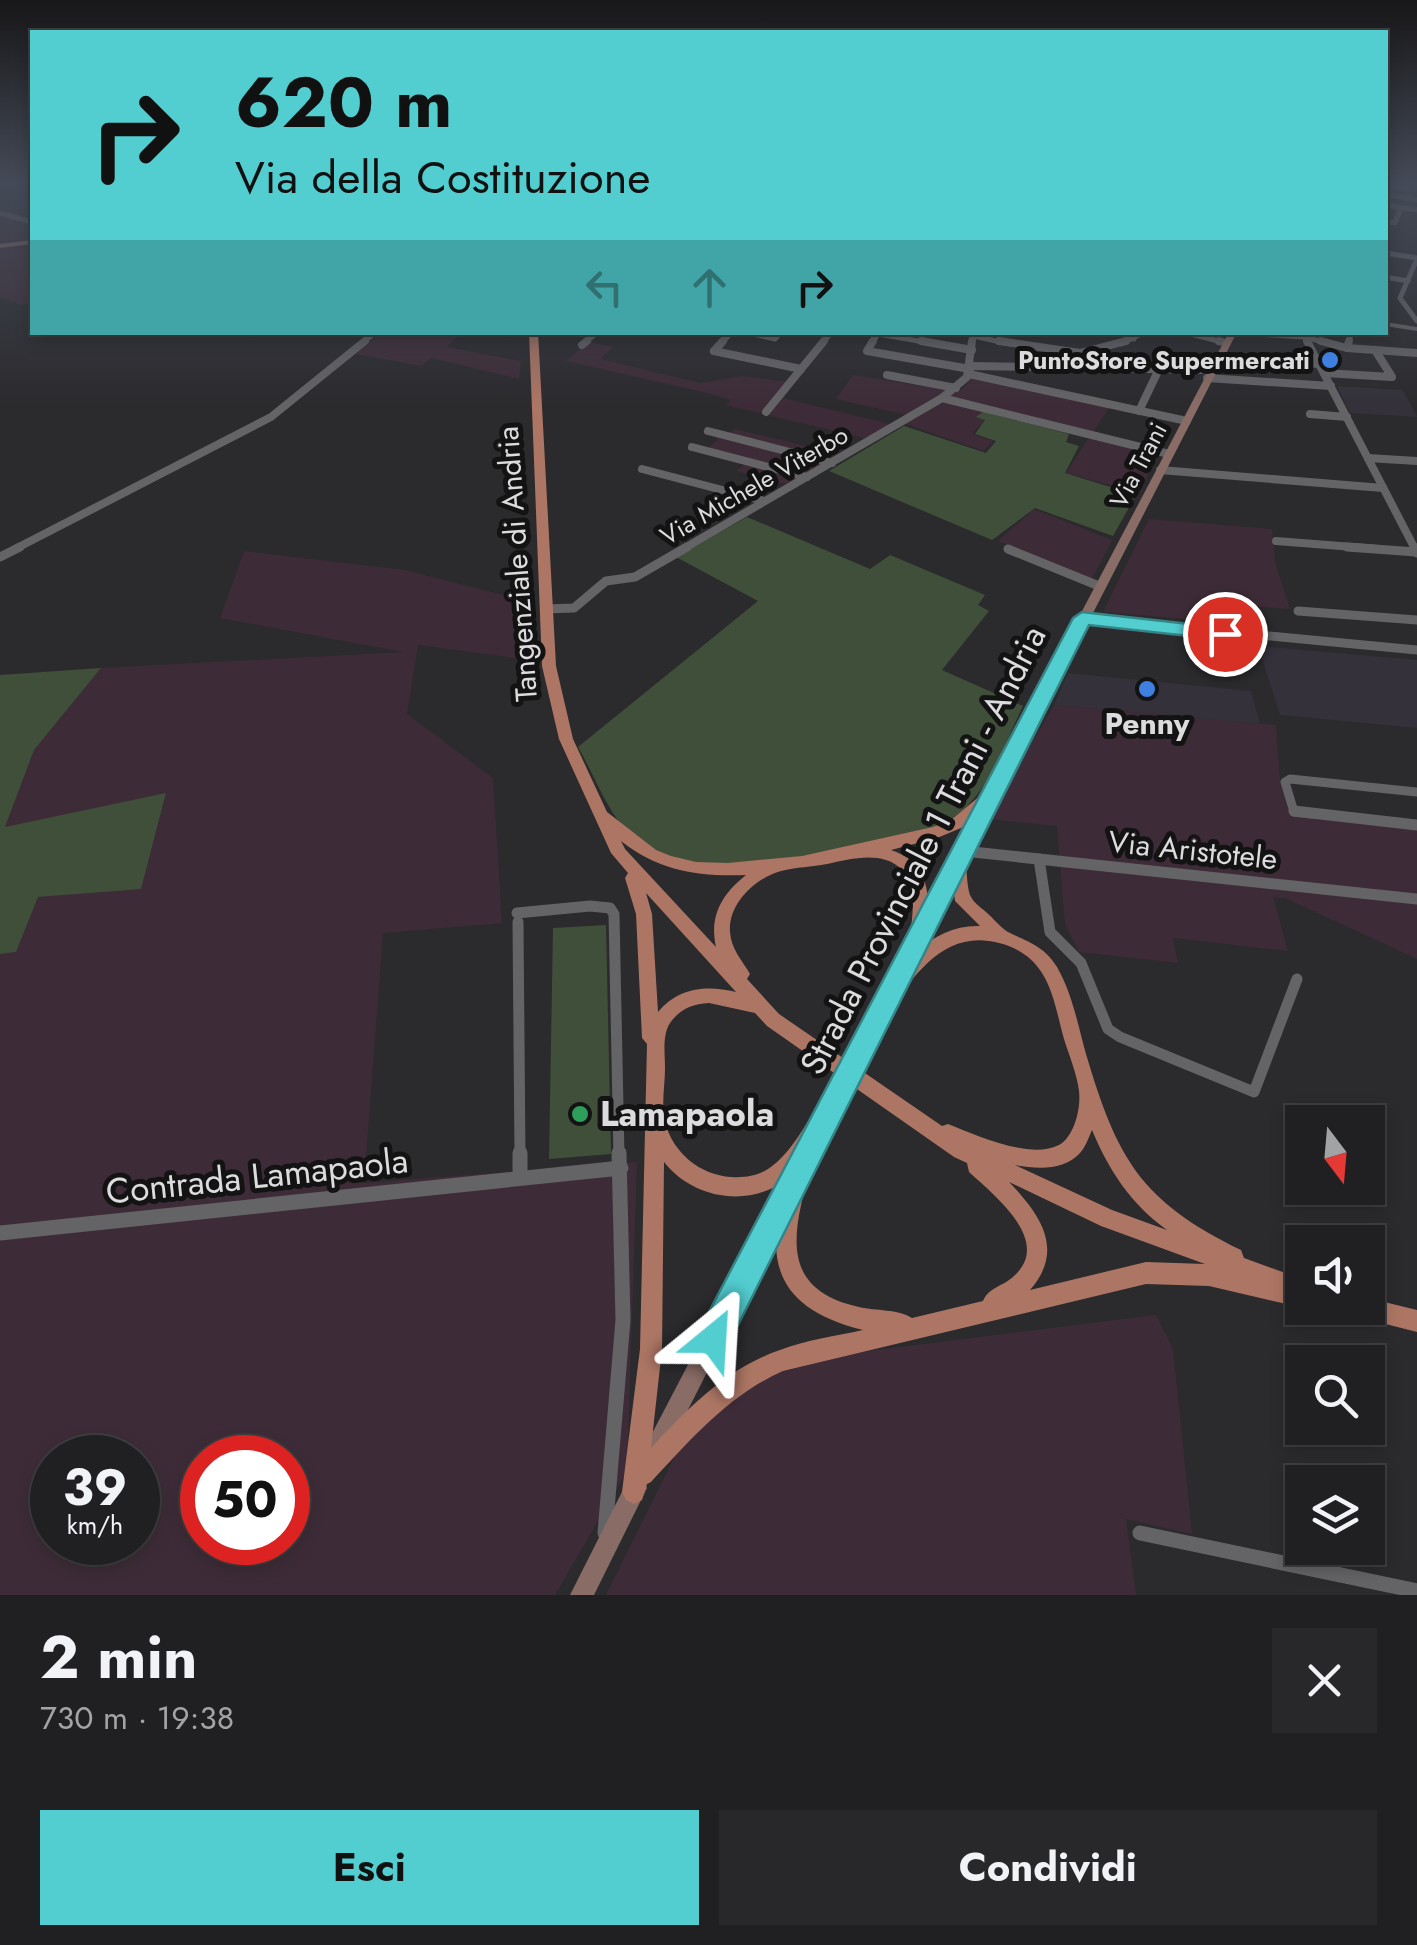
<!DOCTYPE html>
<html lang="it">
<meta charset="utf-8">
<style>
:root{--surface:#202022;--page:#28282a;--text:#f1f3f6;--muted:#a2a3a5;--line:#3d3e40;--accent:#52cdd0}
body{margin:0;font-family:Jost,sans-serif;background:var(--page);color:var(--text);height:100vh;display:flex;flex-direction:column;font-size:38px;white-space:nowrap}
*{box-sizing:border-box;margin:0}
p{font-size:32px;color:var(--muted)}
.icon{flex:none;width:55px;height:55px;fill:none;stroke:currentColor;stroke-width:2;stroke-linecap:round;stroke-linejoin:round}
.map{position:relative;height:1595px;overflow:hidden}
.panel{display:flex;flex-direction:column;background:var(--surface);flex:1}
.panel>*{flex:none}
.hud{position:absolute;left:30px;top:30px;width:1358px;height:305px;border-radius:0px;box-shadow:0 5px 15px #0003,0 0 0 2px var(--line);background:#52cdd0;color:#111;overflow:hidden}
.needle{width:65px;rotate:164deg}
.buttons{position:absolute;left:1285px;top:1105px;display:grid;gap:20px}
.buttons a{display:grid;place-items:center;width:100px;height:100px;border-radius:0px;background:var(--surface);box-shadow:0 5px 15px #0003,0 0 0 2px var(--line);font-size:50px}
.speed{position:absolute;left:30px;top:1435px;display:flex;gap:20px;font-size:50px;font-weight:700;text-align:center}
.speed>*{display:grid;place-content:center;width:130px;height:130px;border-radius:50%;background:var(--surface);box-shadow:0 5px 15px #0003,0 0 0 2px var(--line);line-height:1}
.speed small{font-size:25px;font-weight:400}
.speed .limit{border:15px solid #d22;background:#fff;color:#111}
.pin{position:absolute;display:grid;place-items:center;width:85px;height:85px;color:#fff;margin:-42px;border:5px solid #fff;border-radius:50%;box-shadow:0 2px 10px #0007}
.me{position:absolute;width:110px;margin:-55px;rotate:27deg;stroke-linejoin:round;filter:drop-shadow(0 0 8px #0008)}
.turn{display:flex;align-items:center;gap:35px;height:210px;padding:0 40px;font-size:45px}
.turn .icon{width:130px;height:130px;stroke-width:2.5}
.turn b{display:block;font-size:70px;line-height:85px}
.lanes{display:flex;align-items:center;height:95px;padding:0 40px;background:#0003;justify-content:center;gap:50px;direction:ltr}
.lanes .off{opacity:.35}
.round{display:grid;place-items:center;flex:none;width:105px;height:105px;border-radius:0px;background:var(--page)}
.headline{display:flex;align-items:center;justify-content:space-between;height:170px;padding:0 40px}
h1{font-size:60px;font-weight:700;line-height:75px}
.primary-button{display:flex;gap:20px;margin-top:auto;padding:20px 40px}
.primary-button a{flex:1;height:115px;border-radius:0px;background:var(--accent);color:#111;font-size:40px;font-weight:700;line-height:115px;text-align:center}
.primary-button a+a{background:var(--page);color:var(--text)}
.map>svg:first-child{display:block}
</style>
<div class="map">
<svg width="1417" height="1595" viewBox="0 0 1417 1595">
<rect width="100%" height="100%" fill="#2b2a2d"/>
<g fill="#34313a">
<polygon points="1337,386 1403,390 1417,417 1350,413"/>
<polygon points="1258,646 1417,660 1417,728 1280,715"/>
<polygon points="1068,673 1251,691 1260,724 1054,705"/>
</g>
<g fill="#3d2c37" fill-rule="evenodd">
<polygon points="0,210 32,221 32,302 21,305 0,297"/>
<polygon points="462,332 447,347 521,361 519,379 431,358 421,366 356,354 380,333"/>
<polygon points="588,342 613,347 600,359 701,383 742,376 788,382 760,413 726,405 731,400 703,392 566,361"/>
<polygon points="853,375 959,392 973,378 1110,406 1092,434 996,408 972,434 993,441 983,451 906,424 868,439 767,415 783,398 890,424 906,415 836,399"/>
<polygon points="707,428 728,434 735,429 840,454 789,485 736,471 747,463 688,448 690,444 708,448 719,439 703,432"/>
<polygon points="1090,436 1160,453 1138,493 1066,473"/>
<polygon points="1034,509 1112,540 1092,579 998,541"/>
<polygon points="1149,519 1272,529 1275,562 1290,609 1204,603 1210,621 1103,612"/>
<path d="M244,551L405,570L527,601L528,647L516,658L418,645L407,714L493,778L502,923L383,933L364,1183L637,1162L627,1471L555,1595H0V954L16,952L38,897L141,888L166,794L5,827L34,750L101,668L403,652L220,618ZM52,1458H138V1542H52ZM202,1458H288V1542H202Z"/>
<polygon points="1054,705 1276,725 1280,781 1290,814 1417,828 1417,959 1285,898 1273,897 1288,951 1173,938 1178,963 1079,952 1065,924 1057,826 987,819"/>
<polygon points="1156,1315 1173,1349 1192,1534 1126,1519 1136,1595 606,1595 676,1454 712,1413 774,1374 860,1352"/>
</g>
<g fill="#404f3a">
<polygon points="983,412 1069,434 1066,442 1079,446 1065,473 1136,495 1113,536 1035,508 992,540 829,471 904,426 986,453 996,441 975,434 985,420 976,417"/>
<path d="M747,517L870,569L890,555L985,595L978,605L989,611L942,670L1023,706C1001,751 986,803 940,826C865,842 713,888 646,848C614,830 596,778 578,747L758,601L676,557Z"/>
<polygon points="101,668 34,750 5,827 166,793 141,889 38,897 16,952 0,954 0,675"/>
<polygon points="606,925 611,1154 549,1159 553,928"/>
</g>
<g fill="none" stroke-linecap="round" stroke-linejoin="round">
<g stroke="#646366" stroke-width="5">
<polyline points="1385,185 1409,189"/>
<polyline points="1385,194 1417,200"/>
<polyline points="1385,205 1417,210"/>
<polyline points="0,213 32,222"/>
<polyline points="1385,221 1395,223 1401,207"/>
<polyline points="1385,253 1417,258"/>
<polyline points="1417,259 1400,298 1417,321"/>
<polyline points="1385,277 1408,281"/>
<polyline points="744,332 775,339 781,332"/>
<polyline points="1060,332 1067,334"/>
<polyline points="1119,332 1134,339"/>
<polyline points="1183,332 1226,343"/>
<polyline points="1302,332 1308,344"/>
<polyline points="878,334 936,344"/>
<polyline points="1258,334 1304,337 1331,344"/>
<polyline points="973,336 1010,344"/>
<polyline points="361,344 376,332"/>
<polyline points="583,344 598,332"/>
<polyline points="721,344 732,332"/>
<polyline points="822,344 832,332"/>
<polyline points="872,344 879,332"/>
<polyline points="971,344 973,332"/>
<polyline points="1121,344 1145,332"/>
<polyline points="1348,344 1352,332"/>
</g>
<g stroke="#646366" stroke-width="8">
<polyline points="873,341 867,351 970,369"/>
<polyline points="921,341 972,350"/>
<polyline points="999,341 1080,353 1126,341"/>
<polyline points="1219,341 1226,343"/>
<polyline points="1307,341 1415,549"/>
<polyline points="1321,341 1347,348 1417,353"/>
<polyline points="582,345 587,341"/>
<polyline points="1347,348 1349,341"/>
<polyline points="714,351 801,369"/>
<polyline points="714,351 723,341"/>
<polyline points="1219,357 1319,364"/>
<polyline points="970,366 1211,370"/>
<polyline points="1324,373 1392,377 1375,350"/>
<polyline points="969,374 1187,421"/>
<polyline points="887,375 956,388"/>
<polyline points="1207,378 1331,386"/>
<polyline points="942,398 1169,454"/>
<polyline points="1139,411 1159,369"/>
<polyline points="766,412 824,341"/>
<polyline points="1310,414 1347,417"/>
<polyline points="708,431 832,463"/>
<polyline points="692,447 807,477"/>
<polyline points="1368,458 1417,461"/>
<polyline points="642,469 764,501"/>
<polyline points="1160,470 1383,488"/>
<polyline points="1276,541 1379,549"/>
<polyline points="15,549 271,417 365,341"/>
<polyline points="683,549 942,398 967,377 972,341"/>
</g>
<g stroke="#646366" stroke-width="9">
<polyline points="1347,547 1416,552"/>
<polyline points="1414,547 1417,553"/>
<polyline points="1008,549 1099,586"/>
<polyline points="0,557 20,547"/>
<polyline points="545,609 574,608 606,581 635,577 687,547"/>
<polyline points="1298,611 1417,620"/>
<polyline points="1082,618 1417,650"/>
<polyline points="1312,814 1294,812 1285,782 1290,779 1417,792"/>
</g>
<g stroke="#646366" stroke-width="11">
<polyline points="1294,811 1417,825"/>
<polyline points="963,851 1417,899"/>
<polyline points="1039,859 1050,932 1081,963 1108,1029 1120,1037 1254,1092 1297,979"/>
<polyline points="517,913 590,906 610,908 614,914 619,1156"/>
<polyline points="518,922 520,1156"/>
</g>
<g stroke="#646366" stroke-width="15">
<polyline points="520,1153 520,1178"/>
<polyline points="0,1233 621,1168"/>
<polyline points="605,1533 623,1320 619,1153"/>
<polyline points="1140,1533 1417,1591"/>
</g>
<polygon fill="#646366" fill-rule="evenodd" points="1385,322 1417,327 1417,331 1385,326"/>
<g fill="#896c65" fill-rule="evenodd">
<polygon points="32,240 32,244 0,248 0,244"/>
<polygon points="1229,332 1237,332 905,980 899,982 893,980 891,975 893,970"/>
<polygon points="889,987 895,989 897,994 833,1118 827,1120 821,1118 818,1112 821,1106 883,989"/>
<polygon points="787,1186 794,1189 796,1195 794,1201 663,1459 655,1462 647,1459 644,1451 647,1443 780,1189"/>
<polygon points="636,1477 644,1480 647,1488 594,1595 570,1595 628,1480"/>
</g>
<g fill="#ad7664" fill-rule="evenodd">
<path d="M529,332H538L556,666L573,739L607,812L656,850L671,856L696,862L728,863L802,856L933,827L951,820L987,790H997L999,794L997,798L961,828L937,838L891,850C933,864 930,900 926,938L924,943L918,945L912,943L910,938C912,918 918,886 902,870C883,850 851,859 827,864C812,867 796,867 781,871C756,878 728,903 730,932C731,949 742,960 750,974L747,979L779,1014L942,1126L948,1124C976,1135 1030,1160 1059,1145C1075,1136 1081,1107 1079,1091C1077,1074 1069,1055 1064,1039C1058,1018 1054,992 1042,973C1033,958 1017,947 999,943C946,929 917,972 890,1009L884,1012L878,1009L875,1004C896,966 933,924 980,926L955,901L950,862L952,858H964C968,870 966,883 970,895C973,902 980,907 986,912C993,918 1001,928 1008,932C1028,942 1044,946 1057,967C1072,993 1078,1025 1086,1054C1117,1158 1140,1201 1241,1250L1244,1258L1302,1279L1303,1308L1209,1286L1146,1284L783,1371C729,1395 691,1439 651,1482L647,1484L642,1500L634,1504L626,1500L622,1492L640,1349L647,1044L642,1038L636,914L625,878L628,873L611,853L559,739L542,666ZM621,841C658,871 700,877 746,875C722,894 709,916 716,947L625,849ZM646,893L736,992C707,985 679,987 658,1012L652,914ZM709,1003L755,1013L767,1026L954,1157L967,1163L969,1172C994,1195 1053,1241 1014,1276C1004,1286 989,1287 983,1301L912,1318C898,1309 876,1311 859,1307C778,1289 793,1232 810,1170L807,1163L802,1161L841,1103L839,1097L832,1094L825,1097C807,1119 793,1153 768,1169C757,1176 744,1178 731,1177C700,1175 673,1153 665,1122C661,1106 665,1085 665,1068C665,1053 662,1036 670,1023C680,1009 692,1004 709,1003ZM1092,1130C1109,1171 1131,1204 1167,1230L1112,1210L1015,1165C1037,1169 1064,1171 1080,1153C1085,1148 1089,1137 1092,1130ZM664,1162C693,1199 750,1209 788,1178C762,1259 774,1308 863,1330C836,1336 806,1340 780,1350C727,1368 688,1408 651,1448L662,1349ZM1009,1182L1101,1226L1205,1264L1146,1262L1030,1290C1065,1250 1041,1215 1009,1182Z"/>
<polygon points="1368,1298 1417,1310 1417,1332 1354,1316 1351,1308 1368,1308"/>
</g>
</g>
<linearGradient id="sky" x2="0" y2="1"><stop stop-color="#181719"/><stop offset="0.45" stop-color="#444a57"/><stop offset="1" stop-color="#444a57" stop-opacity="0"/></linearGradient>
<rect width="1417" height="407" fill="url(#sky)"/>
<polygon fill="#52cdd0" stroke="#358587" stroke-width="2.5" points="1082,612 1225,628 1235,634 1225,640 1089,625 725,1351 713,1356 701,1351 696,1339 701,1327 1073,618"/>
<g fill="#3f7fe0" stroke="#141314" stroke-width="4">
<circle cx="1330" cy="360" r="10"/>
<circle cx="1147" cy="689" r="10"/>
</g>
<circle fill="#2e9e5b" stroke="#141314" stroke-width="4" cx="580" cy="1114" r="10"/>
<g text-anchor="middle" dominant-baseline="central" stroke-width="10" stroke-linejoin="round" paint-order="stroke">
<g font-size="25" font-weight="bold" fill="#dcdbdd" stroke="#141314" text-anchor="end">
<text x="1310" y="360">PuntoStore Supermercati</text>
</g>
<g font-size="25" fill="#dcdbdd" stroke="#141314">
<text transform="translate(1138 465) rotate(-62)">Via Trani</text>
<text transform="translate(754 485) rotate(-30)">Via Michele Viterbo</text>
</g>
<g font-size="30" fill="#dcdbdd" stroke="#141314">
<text transform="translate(517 564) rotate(-94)">Tangenziale di Andria</text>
<text transform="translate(1193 850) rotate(6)">Via Aristotele</text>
</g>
<g font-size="30" font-weight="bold" fill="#dcdbdd" stroke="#141314">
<text x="1147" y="723">Penny</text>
</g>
<g font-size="35" fill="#dcdbdd" stroke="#141314">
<text transform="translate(923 850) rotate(-63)">Strada Provinciale 1 Trani - Andria</text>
<text transform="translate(257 1176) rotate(-6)">Contrada Lamapaola</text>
</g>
<g font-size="35" font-weight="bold" fill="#dcdbdd" stroke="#141314" text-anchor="start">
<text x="600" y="1114">Lamapaola</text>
</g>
</g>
</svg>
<div class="buttons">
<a><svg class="needle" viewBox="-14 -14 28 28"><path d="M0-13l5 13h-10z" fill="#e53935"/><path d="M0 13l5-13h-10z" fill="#a2a3a5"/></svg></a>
<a><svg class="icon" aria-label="sound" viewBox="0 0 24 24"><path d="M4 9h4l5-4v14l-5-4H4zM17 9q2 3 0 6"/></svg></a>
<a><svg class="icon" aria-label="search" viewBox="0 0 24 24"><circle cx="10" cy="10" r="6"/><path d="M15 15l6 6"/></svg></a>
<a><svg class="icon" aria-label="layers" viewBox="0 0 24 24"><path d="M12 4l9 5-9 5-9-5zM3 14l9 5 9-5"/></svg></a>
</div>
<div class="speed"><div>39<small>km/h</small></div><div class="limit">50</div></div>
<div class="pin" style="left:1225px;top:634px;background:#d93025"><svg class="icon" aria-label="arrive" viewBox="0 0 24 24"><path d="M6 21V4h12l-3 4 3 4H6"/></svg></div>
<svg class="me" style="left:713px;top:1339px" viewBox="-20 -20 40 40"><path d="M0-17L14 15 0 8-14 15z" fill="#52cdd0" stroke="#fff" stroke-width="4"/></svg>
<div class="hud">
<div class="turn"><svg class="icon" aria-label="right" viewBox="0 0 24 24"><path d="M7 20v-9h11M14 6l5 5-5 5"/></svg><div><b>620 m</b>Via della Costituzione</div></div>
<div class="lanes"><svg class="icon off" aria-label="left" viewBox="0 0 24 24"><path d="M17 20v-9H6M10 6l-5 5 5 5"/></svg><svg class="icon off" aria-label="ahead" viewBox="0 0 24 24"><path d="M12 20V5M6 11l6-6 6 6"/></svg><svg class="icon" aria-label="right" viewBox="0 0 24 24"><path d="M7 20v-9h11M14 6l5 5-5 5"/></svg></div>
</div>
</div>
<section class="panel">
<div class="headline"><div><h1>2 min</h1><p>730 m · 19:38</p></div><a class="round"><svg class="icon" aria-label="close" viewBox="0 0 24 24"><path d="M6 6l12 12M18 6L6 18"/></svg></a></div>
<div class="primary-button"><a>Esci</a><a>Condividi</a></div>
</section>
